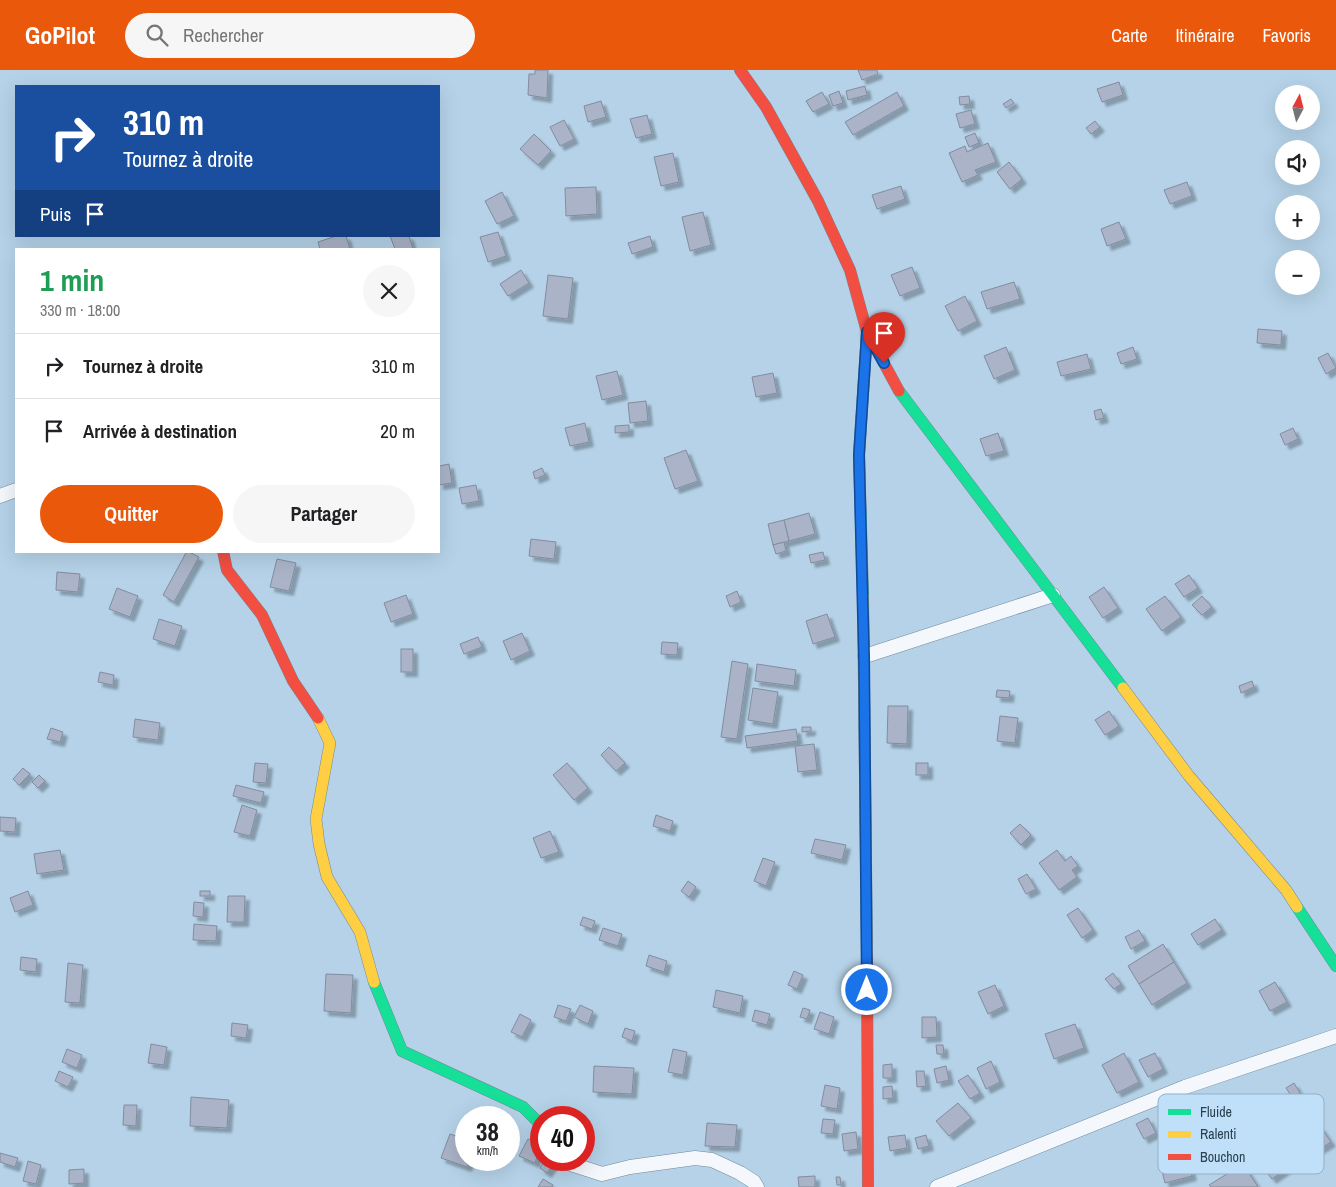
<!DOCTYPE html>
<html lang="fr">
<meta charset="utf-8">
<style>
:root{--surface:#fff;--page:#f6f6f6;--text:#202124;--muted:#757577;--line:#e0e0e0;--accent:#ea580c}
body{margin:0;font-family:"Archivo Narrow",sans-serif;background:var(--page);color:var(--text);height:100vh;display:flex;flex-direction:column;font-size:19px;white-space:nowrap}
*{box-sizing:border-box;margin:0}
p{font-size:16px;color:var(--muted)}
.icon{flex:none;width:28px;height:28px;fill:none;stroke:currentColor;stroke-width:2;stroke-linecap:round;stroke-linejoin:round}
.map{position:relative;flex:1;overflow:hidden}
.details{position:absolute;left:15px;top:178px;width:425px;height:305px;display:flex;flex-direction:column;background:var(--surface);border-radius:0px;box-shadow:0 5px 20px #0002}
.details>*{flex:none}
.guide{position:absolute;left:15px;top:15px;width:425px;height:152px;border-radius:0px;box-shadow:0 5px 20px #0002;background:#1a4fa0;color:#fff;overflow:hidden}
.needle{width:32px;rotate:7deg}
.buttons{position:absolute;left:1275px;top:15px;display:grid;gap:10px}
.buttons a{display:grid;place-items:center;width:45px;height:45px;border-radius:50%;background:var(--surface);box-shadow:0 5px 20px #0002;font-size:25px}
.speed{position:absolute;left:455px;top:1036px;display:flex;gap:10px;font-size:25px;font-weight:700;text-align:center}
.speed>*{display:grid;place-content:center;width:65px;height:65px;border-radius:50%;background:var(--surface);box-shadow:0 5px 20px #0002;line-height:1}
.speed small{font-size:12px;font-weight:400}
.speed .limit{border:8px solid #d22;background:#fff;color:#111}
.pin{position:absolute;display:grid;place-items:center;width:42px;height:42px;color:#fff;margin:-51px -21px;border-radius:50% 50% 50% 0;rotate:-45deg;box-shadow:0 0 5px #0007}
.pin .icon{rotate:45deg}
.me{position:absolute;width:55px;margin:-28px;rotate:0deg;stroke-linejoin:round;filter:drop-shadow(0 0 4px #0008)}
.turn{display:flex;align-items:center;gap:18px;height:105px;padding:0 25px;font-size:22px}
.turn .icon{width:65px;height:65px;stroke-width:2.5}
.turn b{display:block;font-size:35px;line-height:42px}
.then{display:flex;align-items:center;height:48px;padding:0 25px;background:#0003;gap:10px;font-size:19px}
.round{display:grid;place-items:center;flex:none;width:52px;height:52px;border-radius:26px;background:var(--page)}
.summary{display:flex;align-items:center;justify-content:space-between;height:85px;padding:0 25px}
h1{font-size:30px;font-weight:700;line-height:38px;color:#1e9e55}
.primary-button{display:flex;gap:10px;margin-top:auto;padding:10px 25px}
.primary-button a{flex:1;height:58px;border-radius:30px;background:var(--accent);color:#fff;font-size:20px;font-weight:700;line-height:58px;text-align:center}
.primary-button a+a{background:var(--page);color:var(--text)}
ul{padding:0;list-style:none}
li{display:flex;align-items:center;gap:15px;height:65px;padding:0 25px;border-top:1px solid var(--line)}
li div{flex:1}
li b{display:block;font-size:19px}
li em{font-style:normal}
header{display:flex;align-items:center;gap:30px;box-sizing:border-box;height:70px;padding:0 25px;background:var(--accent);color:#fff}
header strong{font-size:24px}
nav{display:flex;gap:28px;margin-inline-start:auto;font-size:18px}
.search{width:350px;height:45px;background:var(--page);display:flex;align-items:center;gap:12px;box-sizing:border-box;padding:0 18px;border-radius:28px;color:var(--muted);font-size:19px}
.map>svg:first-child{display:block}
</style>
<header>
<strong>GoPilot</strong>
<div class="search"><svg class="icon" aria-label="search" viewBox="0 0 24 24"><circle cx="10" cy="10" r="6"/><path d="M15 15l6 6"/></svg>Rechercher</div>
<nav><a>Carte</a><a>Itinéraire</a><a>Favoris</a></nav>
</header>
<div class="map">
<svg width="1336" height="1117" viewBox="0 0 1336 1117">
<defs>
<filter id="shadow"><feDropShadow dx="4.5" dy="4.5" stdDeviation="1" flood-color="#0004"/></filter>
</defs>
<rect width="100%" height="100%" fill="#b5d2e8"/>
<g fill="#aab3c8" stroke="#828c9f" filter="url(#shadow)">
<polygon points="535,0 548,0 547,28 528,25 529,4 535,4"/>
<polygon points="858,0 877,0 878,4 862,10"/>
<polygon points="1119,12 1123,25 1102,32 1097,19"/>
<polygon points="865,16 867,25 848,30 846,21"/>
<polygon points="839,21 843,33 833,36 829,25"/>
<polygon points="822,22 829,34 813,42 806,31"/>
<polygon points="897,22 904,36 853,65 845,52"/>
<polygon points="969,26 970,34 960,35 959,27"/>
<polygon points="1011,29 1014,33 1006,38 1003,34"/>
<polygon points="601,31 606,47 588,52 584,36"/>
<polygon points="971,40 975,54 960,58 956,44"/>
<polygon points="647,45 652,64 636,68 630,49"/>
<polygon points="564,50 574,69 560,76 550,57"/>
<polygon points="1095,51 1100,57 1091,64 1086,58"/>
<polygon points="975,63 979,73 969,77 965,67"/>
<polygon points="534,64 551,81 538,95 520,79"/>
<polygon points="988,73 996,92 975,100 978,105 962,112 949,83 965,76 967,82"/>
<polygon points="673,83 679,112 661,116 654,87"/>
<polygon points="1009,92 1022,109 1010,119 997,102"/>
<polygon points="1187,112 1192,126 1170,134 1164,120"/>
<polygon points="901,116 905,129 877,139 872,125"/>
<polygon points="596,117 597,144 566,146 565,118"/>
<polygon points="502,122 514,146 497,154 485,131"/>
<polygon points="703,142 711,175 690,181 682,147"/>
<polygon points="1119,152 1126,169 1107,176 1101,159"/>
<polygon points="498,162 506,186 488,192 480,167"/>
<polygon points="336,166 346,166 350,179 320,179 318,172"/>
<polygon points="390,166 409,166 413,179 395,179"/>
<polygon points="650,166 653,177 632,184 628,173"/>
<polygon points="912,197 920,218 900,226 891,205"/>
<polygon points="521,200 529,213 508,226 500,214"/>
<polygon points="548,205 573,208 568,249 543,246"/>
<polygon points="1014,212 1020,229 987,239 981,222"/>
<polygon points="965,226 977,251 958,261 945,236"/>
<polygon points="1258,259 1282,261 1281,275 1257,273"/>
<polygon points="1006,277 1015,300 994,309 984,286"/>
<polygon points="1133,277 1137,289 1121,294 1117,283"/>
<polygon points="1328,283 1336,298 1326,304 1318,288"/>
<polygon points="1087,284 1091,299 1061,306 1057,292"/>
<polygon points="617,301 623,325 602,330 596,306"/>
<polygon points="773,303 777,323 756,327 752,307"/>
<polygon points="646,331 648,351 630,353 628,333"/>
<polygon points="1101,339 1104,348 1096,350 1094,341"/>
<polygon points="585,353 589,372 570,376 565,358"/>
<polygon points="629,355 629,362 615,363 615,356"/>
<polygon points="1293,358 1298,369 1285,375 1280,364"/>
<polygon points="998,363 1004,381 986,386 980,369"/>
<polygon points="686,380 698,411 675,419 664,388"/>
<polygon points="449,394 452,413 439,415 439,396"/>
<polygon points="542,398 545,405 535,409 533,402"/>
<polygon points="476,415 479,431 462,434 459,418"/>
<polygon points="809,443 815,464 789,471 784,450"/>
<polygon points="784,450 789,471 773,475 768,454"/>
<polygon points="531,469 556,472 554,489 529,486"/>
<polygon points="784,472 786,481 776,484 773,475"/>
<polygon points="187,481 199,487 174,532 163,525"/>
<polygon points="823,482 825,490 811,493 809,485"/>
<polygon points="277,489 296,493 289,521 270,517"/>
<polygon points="57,502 80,504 78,522 56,520"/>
<polygon points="1189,505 1198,518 1184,527 1175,514"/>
<polygon points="1104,517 1118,538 1103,548 1089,527"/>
<polygon points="117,518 138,526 130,547 109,539"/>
<polygon points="737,521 741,532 730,537 726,526"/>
<polygon points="406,525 413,544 391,552 384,533"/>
<polygon points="1165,526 1181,547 1162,561 1146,539"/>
<polygon points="1202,526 1212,537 1202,545 1192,535"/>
<polygon points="827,544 835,567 813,574 806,551"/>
<polygon points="159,549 182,556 175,576 153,569"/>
<polygon points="522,563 530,581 511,590 503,571"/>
<polygon points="478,567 482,577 464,584 460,574"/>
<polygon points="662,572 678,573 677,585 661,584"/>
<rect x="401" y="579" width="12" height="23"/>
<polygon points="732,591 748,594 737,669 721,667"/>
<polygon points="757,594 796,600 794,616 755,611"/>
<polygon points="100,602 114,605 113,615 98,612"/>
<polygon points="1252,611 1254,617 1241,623 1239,616"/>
<polygon points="753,618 778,622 773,654 748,650"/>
<polygon points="997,620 1010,621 1009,628 996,627"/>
<polygon points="888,636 908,636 907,674 887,673"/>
<polygon points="1109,641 1119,656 1105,665 1095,650"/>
<polygon points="1000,646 1018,648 1015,673 997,671"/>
<polygon points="135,649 160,653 158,670 133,667"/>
<polygon points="802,657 811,657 811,661 802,662"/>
<polygon points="51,658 63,662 60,672 47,669"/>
<polygon points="796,659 798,671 747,678 745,666"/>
<polygon points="814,674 817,700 798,702 795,676"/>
<polygon points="609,677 625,693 616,701 601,685"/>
<polygon points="255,693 268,694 266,713 253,712"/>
<polygon points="567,693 588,718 574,730 553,705"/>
<rect x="916" y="693" width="12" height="12"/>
<polygon points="23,698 30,704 19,715 13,709"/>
<polygon points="39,705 45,711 38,718 32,712"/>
<polygon points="236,715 264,722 261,733 233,726"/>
<polygon points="242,735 257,740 250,766 234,762"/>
<polygon points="656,745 673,751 670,761 653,756"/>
<polygon points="0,747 16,748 15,762 0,761"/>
<polygon points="1020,754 1031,765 1021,775 1010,763"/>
<polygon points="550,761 559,782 541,788 533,768"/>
<polygon points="815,769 846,775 842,790 811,783"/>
<polygon points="60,780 64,800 37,804 34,784"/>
<polygon points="1057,780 1065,791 1071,786 1078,796 1072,800 1077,807 1059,820 1039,793"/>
<polygon points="763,788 775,792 766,816 754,811"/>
<polygon points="1027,804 1036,819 1026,824 1018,809"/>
<polygon points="688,811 696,817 689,827 681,821"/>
<polygon points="28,821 33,835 15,842 10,828"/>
<rect x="200" y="821" width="10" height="5"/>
<polygon points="228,826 245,826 244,852 227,852"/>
<polygon points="194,832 204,833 203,847 193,846"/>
<polygon points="1078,838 1093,860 1082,868 1067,845"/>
<polygon points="583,847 595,851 592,859 580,855"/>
<polygon points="1215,849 1222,860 1198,875 1191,864"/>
<polygon points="194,854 217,856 216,871 193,870"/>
<polygon points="603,858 622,864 618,876 599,870"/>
<polygon points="1139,860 1145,871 1131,879 1125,867"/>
<polygon points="1163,874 1174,892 1139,914 1128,896"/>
<polygon points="649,885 667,891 664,902 646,896"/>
<polygon points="21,887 37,889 36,902 20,900"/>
<polygon points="1174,892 1187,913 1152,935 1139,914"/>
<polygon points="68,893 83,895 80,933 65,932"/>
<polygon points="794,901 803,905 797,919 788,915"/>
<polygon points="1113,903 1121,914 1114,919 1105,909"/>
<polygon points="326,904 353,905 351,943 324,941"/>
<polygon points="1275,912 1287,932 1270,941 1259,921"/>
<polygon points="995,915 1004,936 988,944 978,922"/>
<polygon points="716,920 743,926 740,943 713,937"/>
<polygon points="558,935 571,939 566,951 554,947"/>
<polygon points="580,935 593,941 588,954 574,947"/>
<polygon points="803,938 810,940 807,949 800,947"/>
<polygon points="755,940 770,944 767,955 752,951"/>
<polygon points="820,942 834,947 829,964 814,959"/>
<polygon points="520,944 531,950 522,967 511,962"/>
<polygon points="922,947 936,947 937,967 922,968"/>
<polygon points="232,953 248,955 246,968 231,966"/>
<polygon points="1075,954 1084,978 1054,989 1045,964"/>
<polygon points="625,958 635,961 632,971 622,967"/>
<polygon points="151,974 167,977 164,995 148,993"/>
<polygon points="936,975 943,975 944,984 937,984"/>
<polygon points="67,979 82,985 77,998 62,992"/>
<polygon points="673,979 687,982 683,1005 668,1002"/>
<polygon points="1124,983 1139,1012 1117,1023 1102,995"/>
<polygon points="1155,983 1163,999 1148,1007 1139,990"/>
<polygon points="991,991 1000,1012 986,1019 977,998"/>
<polygon points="892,994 892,1008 883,1008 883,995"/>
<polygon points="594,996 634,998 632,1024 593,1022"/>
<polygon points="946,996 949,1010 937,1013 934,999"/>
<polygon points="59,1001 73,1007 68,1017 55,1011"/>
<polygon points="916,1001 924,1001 926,1016 917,1017"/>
<polygon points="968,1005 980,1023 970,1029 958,1011"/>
<polygon points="1294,1013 1300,1023 1292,1027 1286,1018"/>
<polygon points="825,1015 840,1018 837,1039 821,1036"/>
<polygon points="892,1016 893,1028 883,1029 883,1017"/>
<polygon points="191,1027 229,1030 227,1058 190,1056"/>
<polygon points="958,1033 971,1048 949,1066 936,1051"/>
<polygon points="124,1035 137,1035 136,1056 123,1055"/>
<polygon points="1148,1048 1156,1063 1144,1069 1136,1054"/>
<polygon points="823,1049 835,1050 833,1064 821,1063"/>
<polygon points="707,1053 737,1055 735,1077 705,1076"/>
<polygon points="1320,1056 1331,1072 1302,1090 1292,1074"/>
<polygon points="856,1062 858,1079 844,1081 842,1064"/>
<polygon points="450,1064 466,1069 466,1090 470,1090 467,1097 441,1088"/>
<polygon points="905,1065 907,1078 890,1081 888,1067"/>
<polygon points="926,1065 929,1076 918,1079 915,1068"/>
<polygon points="528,1069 541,1075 535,1093 519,1086"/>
<polygon points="1284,1076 1296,1092 1272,1109 1260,1093"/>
<polygon points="0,1083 18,1088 15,1097 0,1092"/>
<polygon points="1188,1089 1192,1106 1165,1113 1161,1097"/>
<polygon points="545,1090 554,1093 547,1103 540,1098"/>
<polygon points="28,1091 41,1095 36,1114 23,1111"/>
<polygon points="1243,1094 1258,1117 1211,1117 1209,1115"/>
<polygon points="84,1099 84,1113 69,1114 69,1100"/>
<polygon points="815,1106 815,1117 799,1117 798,1107"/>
<polygon points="836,1107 840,1107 841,1115 837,1115"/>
<polygon points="543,1109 553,1115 552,1117 538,1117"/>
</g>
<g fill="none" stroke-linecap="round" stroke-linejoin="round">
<defs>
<g id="street">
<polyline points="0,426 16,420"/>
<polyline points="865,586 1053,525"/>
<polyline points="566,1090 568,1093 602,1104 630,1097 695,1088 712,1090 740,1103 754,1112 757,1117"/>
<polyline points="937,1117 1185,1017 1336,966"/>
</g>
<g id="fast">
<polyline points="899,321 1123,618"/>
<polyline points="863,526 859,385 867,262"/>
<polyline points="1297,837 1336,896"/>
<polyline points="374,912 402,981 523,1037 541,1055"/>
</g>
<g id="slow">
<polyline points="863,526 867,884"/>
<polyline points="1123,618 1189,706 1286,820 1297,837"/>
<polyline points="318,648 330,673 316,749 319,774 327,807 360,862 374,912"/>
</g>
<g id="jam">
<polyline points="740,0 766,37 818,131 850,200 867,262 899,321"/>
<polyline points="223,481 227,500 262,545 293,611 318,648"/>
<polyline points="867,884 868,1117"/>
</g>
</defs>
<use href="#street" stroke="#718899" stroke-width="15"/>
<use href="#fast" stroke="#718899" stroke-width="12"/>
<use href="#slow" stroke="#718899" stroke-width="12"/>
<use href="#jam" stroke="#718899" stroke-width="12"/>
<use href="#street" stroke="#f4f8fc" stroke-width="14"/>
<use href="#fast" stroke="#16e098" stroke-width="11"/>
<use href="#slow" stroke="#ffcf43" stroke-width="11"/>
<use href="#jam" stroke="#f24e42" stroke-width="11"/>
</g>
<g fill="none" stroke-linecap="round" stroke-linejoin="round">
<defs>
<polyline id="route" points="867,920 864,586 859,385 867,262 884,293"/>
</defs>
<use href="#route" stroke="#114b97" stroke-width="12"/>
<use href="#route" stroke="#1a73e8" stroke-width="9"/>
</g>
<rect x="1158" y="1024" width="166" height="80" rx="8" fill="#c0e0f9" stroke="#93b0c6" stroke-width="1"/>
<rect x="1168" y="1039" width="23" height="6" fill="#16e098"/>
<rect x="1168" y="1061" width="23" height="7" fill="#ffcf43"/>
<rect x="1168" y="1084" width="23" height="6" fill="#f24e42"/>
<g font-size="14" fill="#294050">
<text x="1200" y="1047">Fluide</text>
<text x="1200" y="1069">Ralenti</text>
<text x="1200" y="1092">Bouchon</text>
</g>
</svg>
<div class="buttons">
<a><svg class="needle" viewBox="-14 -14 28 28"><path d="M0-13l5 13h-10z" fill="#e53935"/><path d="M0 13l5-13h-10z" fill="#757577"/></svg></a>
<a><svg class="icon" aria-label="sound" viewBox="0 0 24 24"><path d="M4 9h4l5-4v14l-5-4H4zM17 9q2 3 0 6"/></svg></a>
<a>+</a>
<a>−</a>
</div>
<div class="speed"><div>38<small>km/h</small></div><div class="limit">40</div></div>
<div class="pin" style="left:884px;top:293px;background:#d93025"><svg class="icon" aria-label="arrive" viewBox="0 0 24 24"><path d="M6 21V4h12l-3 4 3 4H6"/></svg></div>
<svg class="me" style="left:867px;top:920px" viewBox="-20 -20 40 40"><circle r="17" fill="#1a73e8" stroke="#fff" stroke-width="3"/><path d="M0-11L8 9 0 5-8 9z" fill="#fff"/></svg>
<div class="guide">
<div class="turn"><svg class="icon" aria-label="right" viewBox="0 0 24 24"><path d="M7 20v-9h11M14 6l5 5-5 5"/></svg><div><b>310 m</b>Tournez à droite</div></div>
<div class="then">Puis<svg class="icon" aria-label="arrive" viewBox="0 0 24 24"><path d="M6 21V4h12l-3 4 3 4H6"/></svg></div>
</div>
<section class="details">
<div class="summary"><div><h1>1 min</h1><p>330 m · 18:00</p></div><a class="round"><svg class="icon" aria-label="close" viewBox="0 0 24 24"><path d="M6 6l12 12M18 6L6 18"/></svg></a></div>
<ul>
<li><svg class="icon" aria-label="right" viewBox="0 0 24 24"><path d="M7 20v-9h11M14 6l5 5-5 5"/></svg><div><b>Tournez à droite</b></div><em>310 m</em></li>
<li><svg class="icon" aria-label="arrive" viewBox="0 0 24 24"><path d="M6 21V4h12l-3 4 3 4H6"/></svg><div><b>Arrivée à destination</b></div><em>20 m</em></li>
</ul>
<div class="primary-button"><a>Quitter</a><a>Partager</a></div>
</section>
</div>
